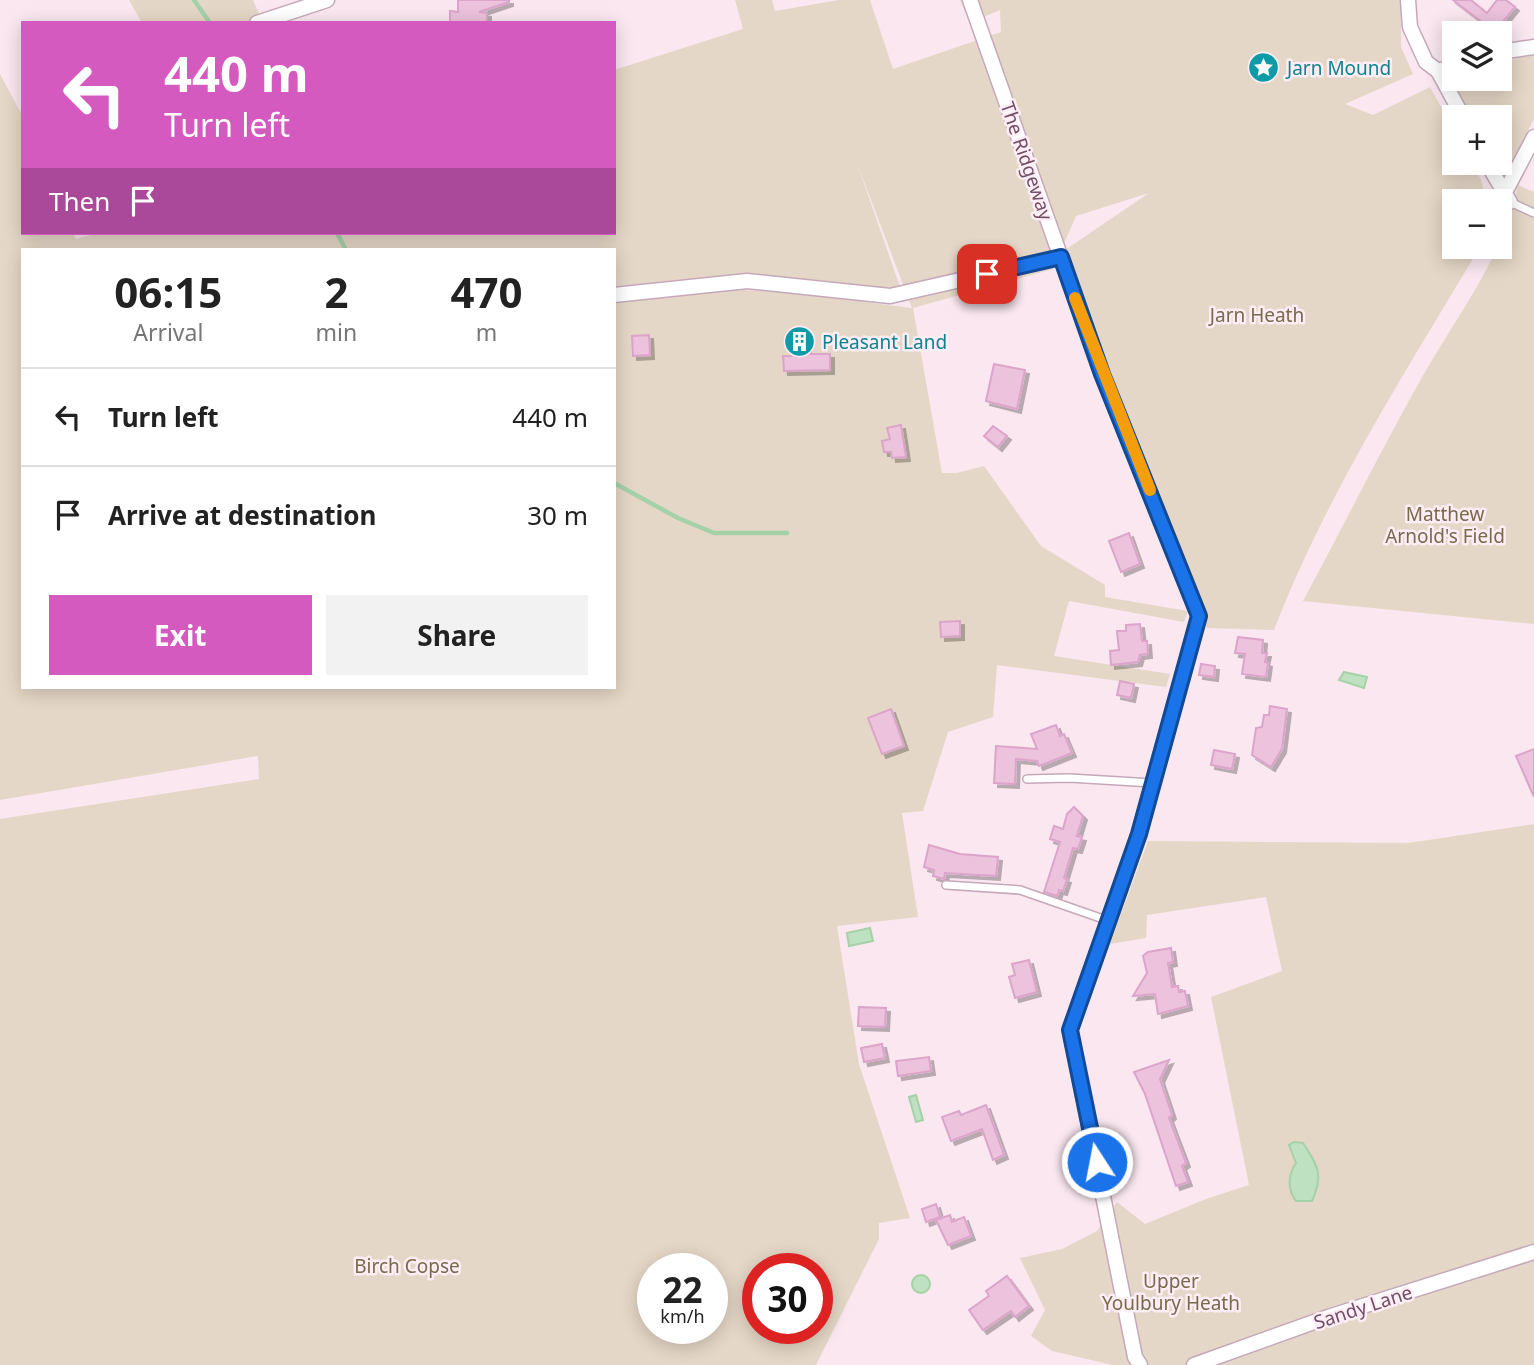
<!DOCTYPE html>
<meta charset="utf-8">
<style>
:root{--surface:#fff;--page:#f2f2f2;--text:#222;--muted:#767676;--line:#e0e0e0;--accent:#d55ac0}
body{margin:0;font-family:"Noto Sans",sans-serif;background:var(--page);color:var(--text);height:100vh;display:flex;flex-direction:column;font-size:26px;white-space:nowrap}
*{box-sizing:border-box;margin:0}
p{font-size:23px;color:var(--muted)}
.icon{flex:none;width:38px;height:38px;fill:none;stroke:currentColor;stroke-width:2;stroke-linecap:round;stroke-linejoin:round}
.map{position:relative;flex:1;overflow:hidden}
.drawer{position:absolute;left:21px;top:248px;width:595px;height:441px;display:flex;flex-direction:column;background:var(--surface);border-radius:0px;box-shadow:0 4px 18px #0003}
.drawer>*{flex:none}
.guide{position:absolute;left:21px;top:21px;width:595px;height:214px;border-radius:0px;box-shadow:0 4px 18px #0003;background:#d55ac0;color:#fff;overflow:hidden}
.controls{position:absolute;left:1442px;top:21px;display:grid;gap:14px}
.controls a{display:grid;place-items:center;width:70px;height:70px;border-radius:0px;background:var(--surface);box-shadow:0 4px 18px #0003;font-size:35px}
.speed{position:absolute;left:637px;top:1253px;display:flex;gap:14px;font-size:35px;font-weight:700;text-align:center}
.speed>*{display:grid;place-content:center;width:91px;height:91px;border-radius:50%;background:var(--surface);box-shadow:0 4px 18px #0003;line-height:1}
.speed small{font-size:18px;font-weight:400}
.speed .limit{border:10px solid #d22;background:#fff;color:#111}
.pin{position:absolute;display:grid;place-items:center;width:60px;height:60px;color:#fff;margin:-30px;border-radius:14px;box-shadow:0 4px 10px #0006}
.me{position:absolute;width:77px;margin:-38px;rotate:349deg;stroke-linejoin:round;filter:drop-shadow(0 0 5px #0008)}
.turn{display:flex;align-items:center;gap:24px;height:147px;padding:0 28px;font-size:32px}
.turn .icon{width:91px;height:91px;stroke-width:2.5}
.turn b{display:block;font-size:49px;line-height:60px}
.then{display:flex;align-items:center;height:66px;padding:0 28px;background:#0003;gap:14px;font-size:26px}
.eta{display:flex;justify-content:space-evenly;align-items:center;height:119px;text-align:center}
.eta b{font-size:42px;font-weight:700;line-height:49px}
.button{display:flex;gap:14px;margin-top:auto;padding:14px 28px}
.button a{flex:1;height:80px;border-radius:0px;background:var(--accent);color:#fff;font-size:28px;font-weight:700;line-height:80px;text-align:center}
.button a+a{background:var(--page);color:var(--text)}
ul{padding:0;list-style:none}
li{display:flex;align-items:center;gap:21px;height:98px;padding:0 28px;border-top:2px solid var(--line)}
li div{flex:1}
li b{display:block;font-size:26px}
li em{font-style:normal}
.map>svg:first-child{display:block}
</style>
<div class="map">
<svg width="1534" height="1365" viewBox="0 0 1534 1365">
<defs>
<filter id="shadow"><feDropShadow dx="4" dy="4" stdDeviation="0" flood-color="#0004"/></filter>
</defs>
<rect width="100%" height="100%" fill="#fae7ef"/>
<g fill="#e5d7c7" fill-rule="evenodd">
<polygon points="129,0 253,0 263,23 142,23"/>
<path d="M735,0H772L775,11L839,0H870L893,69L1001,32L1000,10L970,23L960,0H1401V47L1413,74L1345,104L1373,115L1430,87L1454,130V163H1472L1481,180L1486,201H1454V247H1480C1406,371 1326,495 1274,630L1207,628L1065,250L1149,193L1076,216L1053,269L913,308L942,473H957L984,466L1041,546L1105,585V597L1188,611L1184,622L1069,601L1054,656L1170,674L1166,687L997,665L993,717L948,732L923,811L902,813L918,917L837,926L859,1064L910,1218L879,1223V1239L816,1365H0V819L259,779L258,756L0,800V74L23,117V233H73L76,239L98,233H614V70L743,29ZM857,163L912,308C814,296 712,276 614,304V688H23V250H614V288L754,275L888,292L901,290ZM653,1269H712V1328H653ZM758,1269H817V1328H758Z"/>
<polygon points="1531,54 1534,55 1534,119 1506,172 1497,175 1491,163 1500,163 1500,117 1470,117 1455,84 1460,79 1500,79 1500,64"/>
<path d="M1518,185L1534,192V624L1303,601C1343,527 1380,452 1421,379C1457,315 1504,257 1518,185Z"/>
<polygon points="1534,824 1534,1365 1113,1365 1052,1351 1031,1336 1045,1310 1020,1258 1062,1249 1097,1231 1117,1202 1145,1224 1206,1199 1249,1185 1211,997 1282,971 1266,897 1147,915 1146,938 1110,944 1148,841 1409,843"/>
</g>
<g fill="#bee1c1" stroke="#a5d1a9" stroke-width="2">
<polygon points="1344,672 1367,677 1364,688 1339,680"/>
<polygon points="870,928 873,941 849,946 847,933"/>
<polygon points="916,1095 923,1120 916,1122 909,1097"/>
<path d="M1294,1142L1303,1143C1318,1166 1324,1175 1312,1201H1296C1287,1190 1288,1174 1296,1163L1289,1145Z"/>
<circle cx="921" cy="1284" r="9"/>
</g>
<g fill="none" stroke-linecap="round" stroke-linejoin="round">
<g stroke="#a5d1a9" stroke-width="4.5">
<polyline points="194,0 210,23"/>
<polyline points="337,233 346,250"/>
<polyline points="614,483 678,518 714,533 787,533"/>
</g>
</g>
<g fill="#ecc2dd" stroke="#dca4ca" stroke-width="2" filter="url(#shadow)">
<polygon points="458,0 509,0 509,2 479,12 487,13 487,23 450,23 450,11 458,12"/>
<polygon points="1453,0 1471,0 1487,13 1497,0 1506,0 1515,7 1501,24 1506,28 1500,36"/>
<polygon points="791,330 806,330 807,354 830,354 830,370 784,371 783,356 792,356"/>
<polygon points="649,335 650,355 633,356 632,336"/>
<polygon points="994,364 1025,370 1017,409 986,401"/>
<polygon points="901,425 906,457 892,458 891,452 884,452 882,441 890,439 887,428"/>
<polygon points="993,426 1007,436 998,447 984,436"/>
<polygon points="1129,533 1140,564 1121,572 1109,541"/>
<polygon points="960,621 960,636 941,637 940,622"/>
<polygon points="1140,624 1142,641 1147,641 1148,654 1140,655 1138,662 1111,665 1110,651 1119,650 1117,631 1126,631 1126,625"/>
<polygon points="1238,637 1263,640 1262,653 1267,653 1265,662 1268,663 1266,677 1242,674 1245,654 1235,653"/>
<polygon points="1201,664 1215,666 1214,677 1199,675"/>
<polygon points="1120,681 1134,684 1131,698 1117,695"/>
<polygon points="1270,706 1287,709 1282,749 1271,767 1252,755 1256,728 1262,727 1264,715 1269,715"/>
<polygon points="891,709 904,746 882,754 868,718"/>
<polygon points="1056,725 1060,736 1064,734 1072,753 1039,766 1037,761 1016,759 1015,784 994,783 996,746 1037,749 1031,734"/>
<polygon points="1534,749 1534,797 1516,756"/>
<polygon points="1214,750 1235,754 1232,769 1211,765"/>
<polygon points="1074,807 1083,816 1077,836 1082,837 1078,849 1073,848 1064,878 1067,879 1063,891 1059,890 1057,896 1044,892 1060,842 1050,839 1054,826 1063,829 1067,814"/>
<polygon points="929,845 960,854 998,857 996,876 945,873 944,879 933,876 934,870 924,867"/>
<polygon points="1171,948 1173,962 1168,963 1172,987 1178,986 1179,992 1185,991 1188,1006 1158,1014 1155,994 1133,996 1147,973 1143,956 1148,952"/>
<polygon points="1029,960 1037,992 1015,998 1009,977 1015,975 1012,964"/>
<polygon points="859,1007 886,1008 885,1027 858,1026"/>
<polygon points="882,1044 885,1058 864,1062 861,1048"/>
<polygon points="929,1057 931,1071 898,1076 896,1061"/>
<polygon points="1169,1060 1160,1079 1172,1115 1169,1118 1186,1163 1182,1166 1188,1182 1176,1186 1145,1094 1134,1072"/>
<polygon points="986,1105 1004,1155 993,1160 982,1129 951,1141 942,1117 959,1111 961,1115"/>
<polygon points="936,1204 940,1217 926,1222 922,1209"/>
<polygon points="950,1215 952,1222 964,1217 971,1236 948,1245 936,1220"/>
<polygon points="1007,1276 1029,1306 1015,1317 1011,1311 983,1330 969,1310 989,1296 986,1291"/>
</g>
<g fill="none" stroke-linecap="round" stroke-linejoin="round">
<defs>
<g id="lane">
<polyline points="1510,202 1534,213"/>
<polyline points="1027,779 1069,778 1153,783"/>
<polyline points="946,885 1020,890 1109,921"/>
</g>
<g id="street">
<polyline points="970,0 1102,374 1199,616 1137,840 1070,1030 1135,1357 1140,1365"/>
<polyline points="1408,0 1410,27 1426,62 1438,71 1463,117"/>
<polyline points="257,23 327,0"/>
<polyline points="1500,52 1534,47"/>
<polyline points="1438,71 1454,66"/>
<polyline points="1487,163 1510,202"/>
<polyline points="1504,194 1534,137"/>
<polyline points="614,295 747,281 890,296 1061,257"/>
<polyline points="1194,1365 1328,1317 1534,1252"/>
</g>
</defs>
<use href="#lane" stroke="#c5a9ba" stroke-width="10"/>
<use href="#street" stroke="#c5a9ba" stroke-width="17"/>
<use href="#lane" stroke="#fff" stroke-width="7"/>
<use href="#street" stroke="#fff" stroke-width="14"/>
</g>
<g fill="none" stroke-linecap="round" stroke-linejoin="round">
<defs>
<polyline id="route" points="987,274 1061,257 1102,374 1199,616 1139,834 1070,1030 1097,1162"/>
</defs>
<use href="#route" stroke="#114b97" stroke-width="18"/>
<use href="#route" stroke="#1a73e8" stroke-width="12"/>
<polyline stroke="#f59e0b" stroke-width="12" points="1075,298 1150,490"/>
</g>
<defs>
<symbol id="sight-disc" viewBox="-11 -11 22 22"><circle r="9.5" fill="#0f9aa8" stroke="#fdedf4"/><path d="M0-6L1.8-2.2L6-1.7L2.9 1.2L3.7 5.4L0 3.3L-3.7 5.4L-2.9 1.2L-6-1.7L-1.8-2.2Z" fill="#fff"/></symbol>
<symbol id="building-disc" viewBox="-11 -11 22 22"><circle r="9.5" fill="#0f9aa8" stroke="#fdedf4"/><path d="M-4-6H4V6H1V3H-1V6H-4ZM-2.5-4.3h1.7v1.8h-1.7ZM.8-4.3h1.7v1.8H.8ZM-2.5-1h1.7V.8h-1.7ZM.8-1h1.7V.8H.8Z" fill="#fff"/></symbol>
</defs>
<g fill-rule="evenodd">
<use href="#sight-disc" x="1246" y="50" width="35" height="35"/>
<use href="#building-disc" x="782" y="324" width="35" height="35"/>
</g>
<g text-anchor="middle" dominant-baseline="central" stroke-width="5" stroke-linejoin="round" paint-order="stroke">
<g font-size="19" fill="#0d838f" stroke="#fdedf4" text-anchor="start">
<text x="1287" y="68">Jarn Mound</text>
<text x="822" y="342">Pleasant Land</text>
</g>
<g font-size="19" fill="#704e66" stroke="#fdedf4">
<text transform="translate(1027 161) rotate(71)">The Ridgeway</text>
<text transform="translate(1363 1307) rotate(-18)">Sandy Lane</text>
</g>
<g font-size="19" fill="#7a694b" stroke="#fdedf4">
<text x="1257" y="315">Jarn Heath</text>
<text x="1445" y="514">Matthew<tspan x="1445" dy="22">Arnold's Field</tspan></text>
<text x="407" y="1266">Birch Copse</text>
<text x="1171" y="1281">Upper<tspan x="1171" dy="22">Youlbury Heath</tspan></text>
</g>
</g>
</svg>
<div class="controls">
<a><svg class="icon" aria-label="layers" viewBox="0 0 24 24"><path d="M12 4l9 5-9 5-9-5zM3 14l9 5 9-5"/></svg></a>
<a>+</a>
<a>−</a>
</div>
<div class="speed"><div>22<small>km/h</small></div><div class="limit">30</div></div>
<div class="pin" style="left:987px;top:274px;background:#d93025"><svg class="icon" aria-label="arrive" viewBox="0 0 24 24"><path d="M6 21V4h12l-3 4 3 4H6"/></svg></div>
<svg class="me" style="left:1097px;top:1162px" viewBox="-20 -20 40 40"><circle r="17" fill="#1a73e8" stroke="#fff" stroke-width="3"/><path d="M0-11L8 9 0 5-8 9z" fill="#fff"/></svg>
<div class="guide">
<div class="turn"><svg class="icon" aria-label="left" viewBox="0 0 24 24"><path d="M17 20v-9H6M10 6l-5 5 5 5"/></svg><div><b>440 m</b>Turn left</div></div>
<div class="then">Then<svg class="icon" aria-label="arrive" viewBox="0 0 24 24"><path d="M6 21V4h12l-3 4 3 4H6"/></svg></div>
</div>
<section class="drawer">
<div class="eta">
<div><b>06:15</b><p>Arrival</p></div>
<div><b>2</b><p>min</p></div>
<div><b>470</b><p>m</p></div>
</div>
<ul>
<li><svg class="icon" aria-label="left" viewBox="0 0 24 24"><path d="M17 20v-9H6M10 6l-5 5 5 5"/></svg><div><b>Turn left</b></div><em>440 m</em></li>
<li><svg class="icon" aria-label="arrive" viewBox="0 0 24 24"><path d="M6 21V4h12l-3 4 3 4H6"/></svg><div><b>Arrive at destination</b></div><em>30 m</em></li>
</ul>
<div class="button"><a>Exit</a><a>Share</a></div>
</section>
</div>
